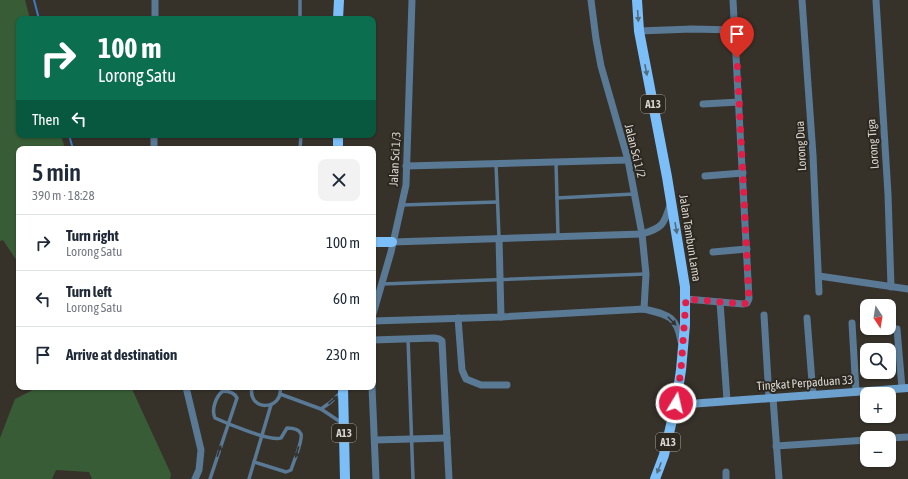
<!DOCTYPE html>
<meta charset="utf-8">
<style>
:root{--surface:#fff;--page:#f2f2f3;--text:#1f2937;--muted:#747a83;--line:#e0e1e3}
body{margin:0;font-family:"Asap Condensed",sans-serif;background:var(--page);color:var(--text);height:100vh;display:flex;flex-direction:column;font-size:15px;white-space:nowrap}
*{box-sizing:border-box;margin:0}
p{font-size:13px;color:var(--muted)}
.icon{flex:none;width:22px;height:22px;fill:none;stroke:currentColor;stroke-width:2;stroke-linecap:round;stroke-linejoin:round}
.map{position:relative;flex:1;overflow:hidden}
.panel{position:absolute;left:16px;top:146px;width:360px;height:244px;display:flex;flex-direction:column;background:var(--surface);border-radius:8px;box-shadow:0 1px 3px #0004}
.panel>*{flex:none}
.top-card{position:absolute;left:16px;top:16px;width:360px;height:122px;border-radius:8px;box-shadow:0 1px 3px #0004;background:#0b6e4f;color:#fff;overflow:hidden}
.needle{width:26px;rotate:168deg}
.fabs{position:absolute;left:860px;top:299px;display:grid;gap:8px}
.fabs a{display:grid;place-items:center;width:36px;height:36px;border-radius:8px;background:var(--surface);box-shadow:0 1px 3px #0004;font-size:20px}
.pin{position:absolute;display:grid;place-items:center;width:34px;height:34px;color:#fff;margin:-41px -17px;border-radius:50% 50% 50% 0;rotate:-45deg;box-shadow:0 0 4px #0007}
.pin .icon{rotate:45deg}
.me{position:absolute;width:44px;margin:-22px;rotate:9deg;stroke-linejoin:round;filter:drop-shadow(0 0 3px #0008)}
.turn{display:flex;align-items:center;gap:14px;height:84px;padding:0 16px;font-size:18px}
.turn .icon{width:52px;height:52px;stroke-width:2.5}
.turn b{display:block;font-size:28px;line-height:34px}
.then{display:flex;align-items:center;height:38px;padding:0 16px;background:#0003;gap:8px;font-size:15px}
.round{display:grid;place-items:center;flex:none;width:42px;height:42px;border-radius:8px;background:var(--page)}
.summary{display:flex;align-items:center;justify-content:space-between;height:68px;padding:0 16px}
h1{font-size:24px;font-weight:600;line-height:30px}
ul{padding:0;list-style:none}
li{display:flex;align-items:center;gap:12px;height:56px;padding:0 16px;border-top:1px solid var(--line)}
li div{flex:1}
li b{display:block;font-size:15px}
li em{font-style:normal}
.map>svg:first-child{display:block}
</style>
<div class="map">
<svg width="908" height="479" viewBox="0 0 908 479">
<rect width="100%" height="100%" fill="#36322a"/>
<g fill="#385d36">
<polygon points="0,0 25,0 30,19 19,19 19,135 61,135 65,149 19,149 19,264 3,240 0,241"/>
<polygon points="39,387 131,387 171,474 170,479 92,479 89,472 56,470 52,479 0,479 0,438 15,399"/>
</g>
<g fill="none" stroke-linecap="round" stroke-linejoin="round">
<g stroke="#3d7cc1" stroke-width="2">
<polyline points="34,0 39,19"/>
<polyline points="69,135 73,149"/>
</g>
<g stroke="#597995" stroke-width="3.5">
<polyline points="300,0 300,19"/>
<polyline points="300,149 301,135"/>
<polyline points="556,162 558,236"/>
<polyline points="496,164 499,238"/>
<polyline points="557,198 634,194"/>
<polyline points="401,205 497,202"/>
<polyline points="382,284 646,274"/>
<polyline points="408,338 413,479"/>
<path d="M252,387C247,412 284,411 280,387"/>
<polyline points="140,388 142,387"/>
<polyline points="280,394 321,409 342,423"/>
<polyline points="321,409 331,402 340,393"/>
<path d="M210,479L237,398C234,392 229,391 223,391C216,396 211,410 215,418C226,423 271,442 281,438L287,428C291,428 299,429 301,434C303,441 293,463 291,470L286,472L254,462"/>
<polyline points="249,479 271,405"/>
</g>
<g stroke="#597995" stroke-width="7">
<polyline points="591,0 596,39 601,66 628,160 642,234 646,274 644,309"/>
<polyline points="802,0 813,155 819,292"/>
<polyline points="876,0 888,194 891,287"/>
<polyline points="155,19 155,0"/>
<polyline points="639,31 692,29 735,30"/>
<polyline points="703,104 739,102"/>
<polyline points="154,149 154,135"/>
<polyline points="406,166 628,160"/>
<polyline points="705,176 743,173"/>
<polyline points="499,238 501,317"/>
<path d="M392,242L642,234C662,228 664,225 670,205"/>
<polyline points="713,252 747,249"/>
<polyline points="819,276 908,289"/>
<polyline points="686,299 743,304 747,303 749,299 733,0"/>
<polyline points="720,302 727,400"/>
<polyline points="373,314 391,252 406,185 412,0"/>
<polyline points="764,315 769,398"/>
<polyline points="458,318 462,370 466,379 481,385 507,385"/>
<polyline points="807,318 813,395"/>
<path d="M373,321L501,317L644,309C668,315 676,315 681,341"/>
<polyline points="852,323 856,392"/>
<polyline points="897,329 902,388"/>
<polyline points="373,340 434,338 439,339 442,341 449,479"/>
<polyline points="186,387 201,450 199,470 195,479"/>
<polyline points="372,387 376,479"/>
<polyline points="773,398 779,479"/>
<polyline points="889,438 908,437"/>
<polyline points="375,440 447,438"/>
<polyline points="776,446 867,440"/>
<polyline points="726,472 726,479"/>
</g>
<polyline stroke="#6da1cd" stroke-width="8" points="676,403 689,404 908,388"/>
<g stroke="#7cbff8" stroke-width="10">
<polyline points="637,0 639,31 667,177 685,287 685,325 681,370 676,403 664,455 655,479"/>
<polyline points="338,19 339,0"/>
<polyline points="338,149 338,135"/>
<polyline points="373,242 392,242"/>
<polyline points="343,387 345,479"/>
</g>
</g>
<defs><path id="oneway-solid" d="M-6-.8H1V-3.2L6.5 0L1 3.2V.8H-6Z"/></defs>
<g fill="#506c81">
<use href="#oneway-solid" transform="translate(638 16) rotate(86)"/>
<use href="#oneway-solid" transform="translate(646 70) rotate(79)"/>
<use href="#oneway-solid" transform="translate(676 228) rotate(80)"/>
<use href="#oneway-solid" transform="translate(659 468) rotate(111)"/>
</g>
<g fill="#333432">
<use href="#oneway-solid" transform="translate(672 321) rotate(46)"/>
<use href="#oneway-solid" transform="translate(333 400) rotate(-41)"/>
<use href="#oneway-solid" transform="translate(219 451) rotate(-72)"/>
<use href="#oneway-solid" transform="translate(297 452) rotate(107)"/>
</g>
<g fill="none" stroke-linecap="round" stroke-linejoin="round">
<polyline stroke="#e11d48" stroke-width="7" stroke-dasharray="0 12.6" points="676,403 681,370 686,299 743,304 747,303 749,299 737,58"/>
</g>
<g text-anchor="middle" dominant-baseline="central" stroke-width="4" stroke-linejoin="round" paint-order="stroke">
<g fill="#2c2820" stroke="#a5a29c" stroke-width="1">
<rect x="641" y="95" width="24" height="18" rx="3"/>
<rect x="332" y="424" width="24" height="18" rx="3"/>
<rect x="656" y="433" width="24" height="18" rx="3"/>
</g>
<g font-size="11" font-weight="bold" fill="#d9d6d1">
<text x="653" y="104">A13</text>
<text x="344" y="433">A13</text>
<text x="668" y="442">A13</text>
</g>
<g font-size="12" fill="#d9d6d1" stroke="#2c2820">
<text transform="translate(873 144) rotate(-94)">Lorong Tiga</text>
<text transform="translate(801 146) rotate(-93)">Lorong Dua</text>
<text transform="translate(635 151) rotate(76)">Jalan Sci 1/2</text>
<text transform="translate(395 159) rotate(-87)">Jalan Sci 1/3</text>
<text transform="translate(690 238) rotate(81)">Jalan Tambun Lama</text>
<text transform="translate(805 383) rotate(-4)">Tingkat Perpaduan 33</text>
</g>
</g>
</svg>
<div class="fabs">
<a><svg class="needle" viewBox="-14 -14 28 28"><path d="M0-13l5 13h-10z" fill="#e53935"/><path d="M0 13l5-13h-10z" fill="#747a83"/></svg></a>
<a><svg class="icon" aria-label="search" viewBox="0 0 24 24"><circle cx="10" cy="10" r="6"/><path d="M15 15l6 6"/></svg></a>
<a>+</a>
<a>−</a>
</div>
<div class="pin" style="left:737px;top:58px;background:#d93025"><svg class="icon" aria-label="arrive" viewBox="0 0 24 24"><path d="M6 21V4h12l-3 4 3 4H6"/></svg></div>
<svg class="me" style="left:676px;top:403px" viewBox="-20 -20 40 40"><circle r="17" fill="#e11d48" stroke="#fff" stroke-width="3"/><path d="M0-11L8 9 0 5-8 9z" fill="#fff"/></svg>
<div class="top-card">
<div class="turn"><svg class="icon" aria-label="right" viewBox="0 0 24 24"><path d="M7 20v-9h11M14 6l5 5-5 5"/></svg><div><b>100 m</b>Lorong Satu</div></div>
<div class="then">Then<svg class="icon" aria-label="left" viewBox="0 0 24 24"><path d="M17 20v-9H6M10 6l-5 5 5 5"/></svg></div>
</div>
<section class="panel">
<div class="summary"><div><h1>5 min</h1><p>390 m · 18:28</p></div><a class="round"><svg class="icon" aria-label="close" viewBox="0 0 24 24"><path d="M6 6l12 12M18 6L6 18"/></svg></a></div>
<ul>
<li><svg class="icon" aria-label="right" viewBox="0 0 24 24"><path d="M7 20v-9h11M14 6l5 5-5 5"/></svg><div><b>Turn right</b><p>Lorong Satu</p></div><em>100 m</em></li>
<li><svg class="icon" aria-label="left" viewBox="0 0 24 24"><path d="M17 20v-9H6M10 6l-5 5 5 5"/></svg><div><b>Turn left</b><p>Lorong Satu</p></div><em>60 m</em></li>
<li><svg class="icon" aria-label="arrive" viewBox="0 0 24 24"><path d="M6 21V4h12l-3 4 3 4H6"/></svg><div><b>Arrive at destination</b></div><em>230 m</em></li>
</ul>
</section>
</div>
